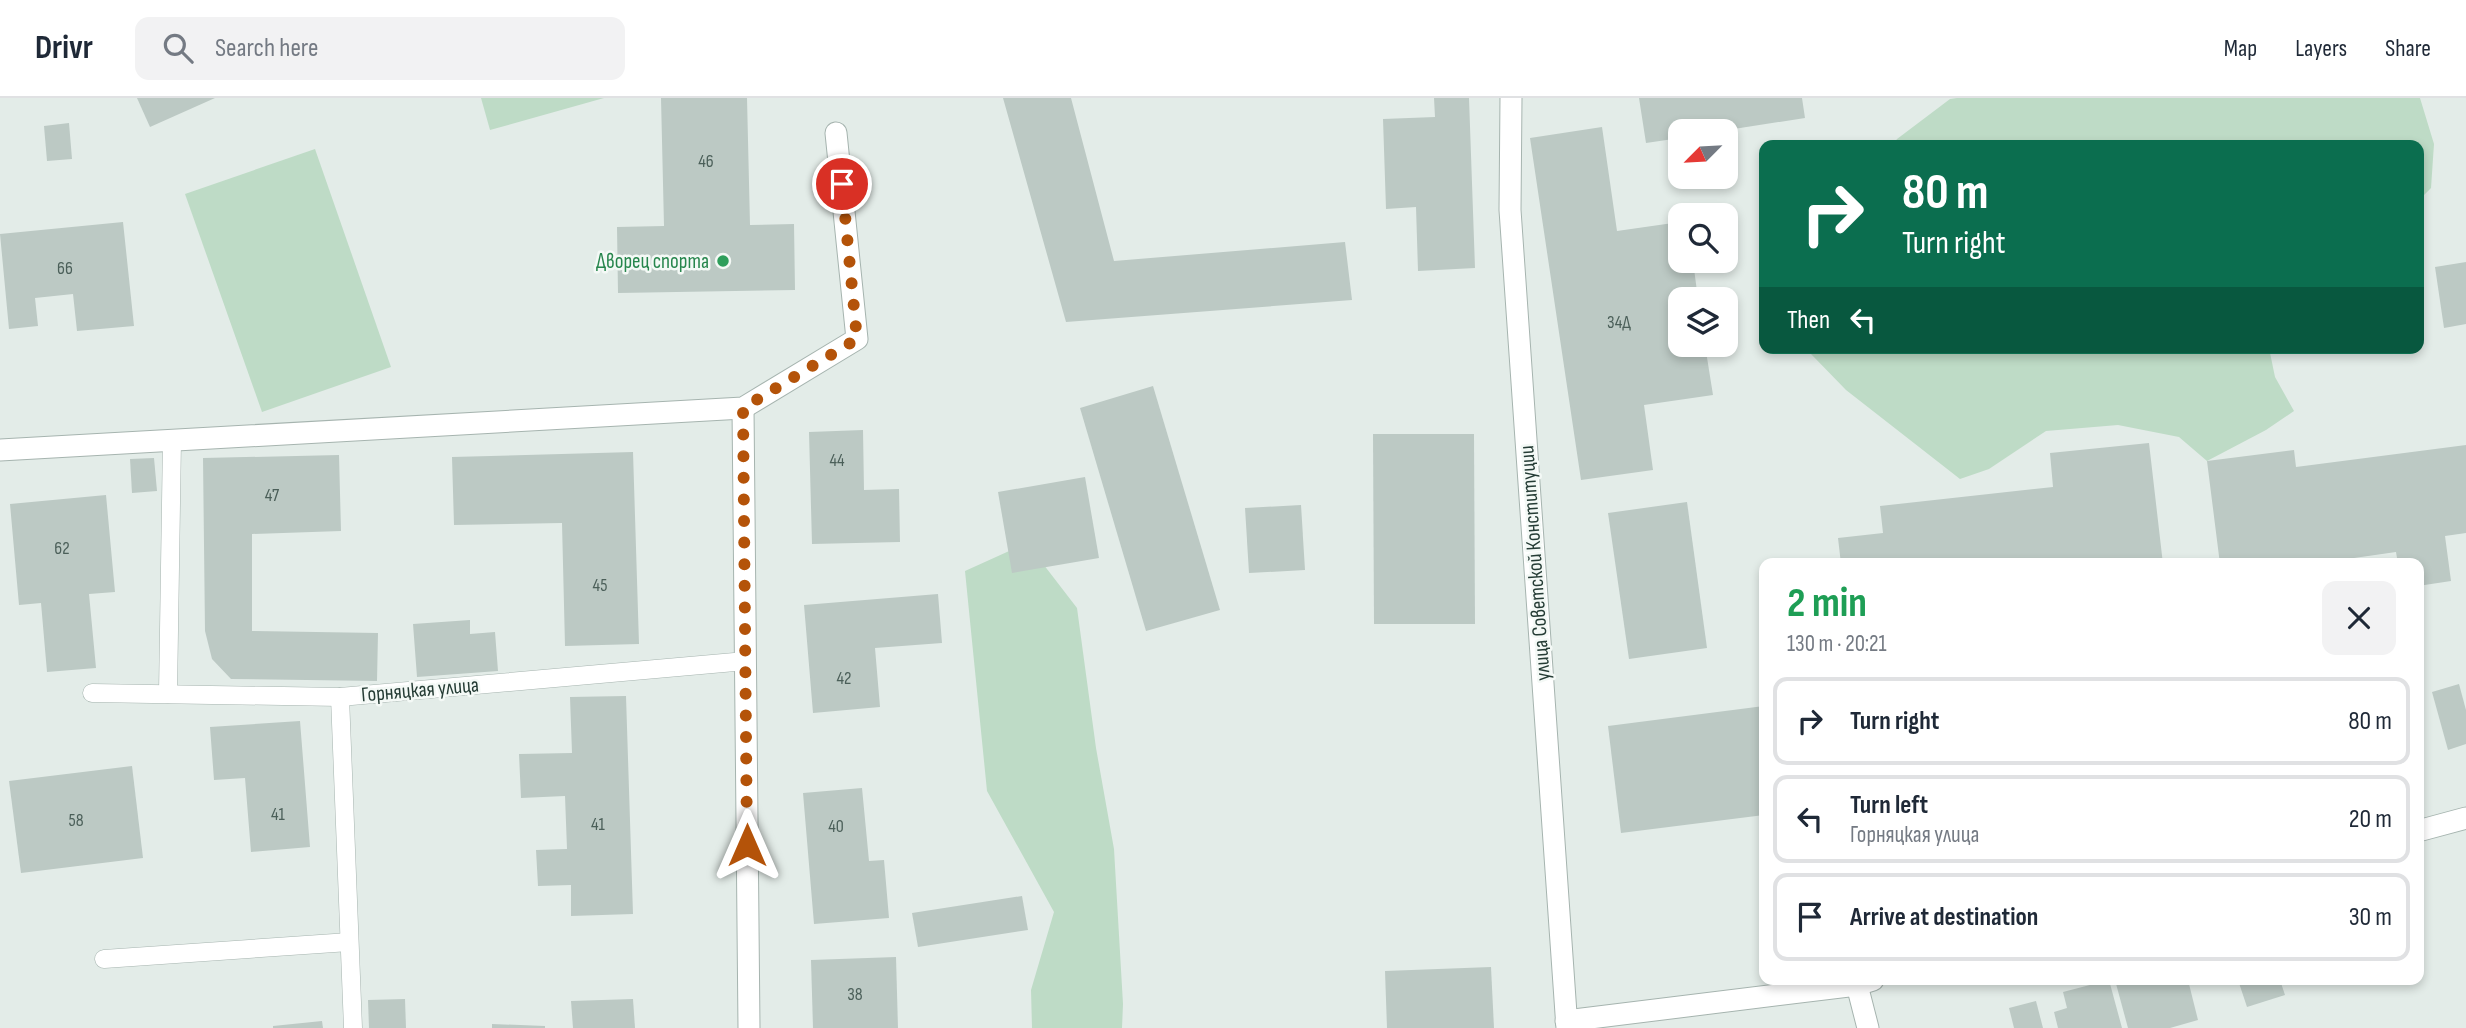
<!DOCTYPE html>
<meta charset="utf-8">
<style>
:root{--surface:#fff;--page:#f2f2f3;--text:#1f2937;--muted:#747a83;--line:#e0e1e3}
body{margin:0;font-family:"Sofia Sans Condensed",sans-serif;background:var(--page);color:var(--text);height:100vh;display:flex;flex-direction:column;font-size:26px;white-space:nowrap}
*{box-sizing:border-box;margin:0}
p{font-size:23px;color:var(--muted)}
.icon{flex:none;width:38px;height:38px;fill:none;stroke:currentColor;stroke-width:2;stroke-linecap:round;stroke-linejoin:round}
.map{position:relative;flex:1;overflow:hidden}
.side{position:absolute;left:1759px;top:460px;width:665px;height:427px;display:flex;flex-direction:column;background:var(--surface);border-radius:14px;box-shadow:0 4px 10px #0003}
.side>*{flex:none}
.hud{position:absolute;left:1759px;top:42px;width:665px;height:214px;border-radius:14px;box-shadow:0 4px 10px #0003;background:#0b6e4f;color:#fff;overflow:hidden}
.needle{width:46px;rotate:246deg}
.fabs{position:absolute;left:1668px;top:21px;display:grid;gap:14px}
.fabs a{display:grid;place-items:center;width:70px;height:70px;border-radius:14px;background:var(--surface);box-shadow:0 4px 10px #0003;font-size:35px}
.pin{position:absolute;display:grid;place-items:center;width:60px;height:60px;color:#fff;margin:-30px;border:4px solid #fff;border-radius:50%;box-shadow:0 2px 7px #0007}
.me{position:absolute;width:77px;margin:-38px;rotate:0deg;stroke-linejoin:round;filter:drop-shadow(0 0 5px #0008)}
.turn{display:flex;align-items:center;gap:24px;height:147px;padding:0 28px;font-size:32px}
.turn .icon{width:91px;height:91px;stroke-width:2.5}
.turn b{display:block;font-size:49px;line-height:60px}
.then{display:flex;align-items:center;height:66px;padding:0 28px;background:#0003;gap:14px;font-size:26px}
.round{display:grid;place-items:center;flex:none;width:74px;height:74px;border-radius:14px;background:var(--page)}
.head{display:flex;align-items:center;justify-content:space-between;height:119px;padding:0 28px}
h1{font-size:42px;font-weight:700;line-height:52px;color:#1e9e55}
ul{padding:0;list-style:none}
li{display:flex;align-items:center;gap:21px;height:88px;margin:0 14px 10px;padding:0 14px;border:4px solid var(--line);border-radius:14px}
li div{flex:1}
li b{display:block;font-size:26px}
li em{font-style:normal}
header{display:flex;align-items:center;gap:42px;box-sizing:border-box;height:98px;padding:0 35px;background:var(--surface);border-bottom:2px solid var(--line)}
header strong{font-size:33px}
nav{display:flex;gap:38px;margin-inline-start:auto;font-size:24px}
.search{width:490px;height:63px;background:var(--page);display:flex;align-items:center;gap:18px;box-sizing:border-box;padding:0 24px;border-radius:14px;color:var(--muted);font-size:26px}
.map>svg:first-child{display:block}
</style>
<header>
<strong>Drivr</strong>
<div class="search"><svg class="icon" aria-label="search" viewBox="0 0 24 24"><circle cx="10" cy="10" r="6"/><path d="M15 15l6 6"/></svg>Search here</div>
<nav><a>Map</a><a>Layers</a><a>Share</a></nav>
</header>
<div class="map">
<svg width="2466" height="930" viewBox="0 0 2466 930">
<rect width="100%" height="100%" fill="#e3ece8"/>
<g fill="#bedbc6">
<polygon points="481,0 604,0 490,32"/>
<polygon points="1957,0 2420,0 2434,46 2431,90 2419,102 2418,47 1893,47 1897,41 1950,1"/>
<polygon points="315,51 391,269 262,314 185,96"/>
<polygon points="1811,250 2269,250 2275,279 2294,313 2266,332 2207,363 2179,339 2118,327 2046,333 1989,371 1960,381 1846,292 1811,256"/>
<polygon points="1027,445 1077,510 1096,650 1114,751 1123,906 1122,930 1032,930 1031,892 1054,814 987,693 965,473"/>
</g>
<g fill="#bcc9c4">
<polygon points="137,0 215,0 150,29"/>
<polygon points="661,0 747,0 750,127 794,126 795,192 618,195 617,129 664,128"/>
<polygon points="1003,0 1071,0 1114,163 1345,144 1352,202 1066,224"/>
<polygon points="1434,0 1469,0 1475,170 1418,173 1416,109 1386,111 1383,21 1435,19"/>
<polygon points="1639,0 1802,0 1805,20 1721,33 1680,33 1680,40 1646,45"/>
<polygon points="69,25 72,61 47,63 44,28"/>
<polygon points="1602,29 1617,133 1680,124 1680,163 1693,163 1698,201 1680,201 1680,247 1705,247 1713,297 1644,307 1653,372 1581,382 1530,40"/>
<polygon points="123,124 134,228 77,233 73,196 35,200 38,228 9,231 0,136"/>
<polygon points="2466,164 2466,226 2444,230 2435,169"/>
<polygon points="1153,288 1220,512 1146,533 1080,310"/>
<polygon points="863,332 864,392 899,391 900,444 812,446 809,334"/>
<polygon points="1373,336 1474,336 1475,526 1374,526"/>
<polygon points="2149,345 2163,466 1841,466 1838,440 1883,435 1880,408 2053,389 2050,355"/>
<polygon points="2466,347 2466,435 2445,438 2451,483 2418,488 2418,466 2398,466 2396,454 2340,462 2340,466 2220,466 2207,363 2294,352 2296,369"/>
<polygon points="633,354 639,546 565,548 562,425 454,427 452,359"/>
<polygon points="339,357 341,433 252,436 252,533 378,535 377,583 231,581 212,561 205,533 203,360"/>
<polygon points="154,360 157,393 132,395 130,361"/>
<polygon points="1085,379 1099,460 1012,475 998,394"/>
<polygon points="106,397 115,494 89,496 96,570 47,574 41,505 19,507 10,406"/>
<polygon points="1687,404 1707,550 1629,561 1608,415"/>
<polygon points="1301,407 1305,472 1249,475 1245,410"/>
<polygon points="938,496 942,545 875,550 880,609 813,615 804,507"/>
<polygon points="470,522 470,536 495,534 498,573 417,579 413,526"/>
<polygon points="2459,586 2466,612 2466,646 2448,652 2432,594"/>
<polygon points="626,598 633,816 571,818 571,787 538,788 536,752 567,751 565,698 521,700 519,656 572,655 570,599"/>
<polygon points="1764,608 1764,717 1621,735 1608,628"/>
<polygon points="300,623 310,749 251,754 245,680 214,682 210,629"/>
<polygon points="132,668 143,760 21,775 9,683"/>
<polygon points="862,690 869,763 884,762 889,820 814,826 803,695"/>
<polygon points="1022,798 1028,832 918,849 912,815"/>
<polygon points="896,859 898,930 813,930 811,862"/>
<polygon points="1491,869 1494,930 1387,930 1385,873"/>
<polygon points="2109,882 2122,930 2058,930 2054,914 2067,910 2063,894"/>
<polygon points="2115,882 2188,882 2198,922 2170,930 2128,930"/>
<polygon points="2238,882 2280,882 2285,897 2247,909"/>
<polygon points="405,901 406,930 369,930 368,902"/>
<polygon points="633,901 635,930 573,930 571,903"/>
<polygon points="2036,903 2043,930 2014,930 2009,910"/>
<polygon points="322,923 323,930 273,930 273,928"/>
<polygon points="492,926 545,928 545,930 492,930"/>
</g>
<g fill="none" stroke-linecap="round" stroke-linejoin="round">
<defs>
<g id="service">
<polyline points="92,595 340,599 746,563"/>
<polyline points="168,596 172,342"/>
<polyline points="340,599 353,930"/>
<polyline points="104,861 349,844"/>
</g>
<g id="minor">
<polyline points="1511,0 1510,112 1567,930"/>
<polyline points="743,310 749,930"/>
<polyline points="0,352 743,310 857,241 836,35"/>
<polyline points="2418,733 2466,720"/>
<polyline points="1857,887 1868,930"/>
<polyline points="1566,923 1857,887 1873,882"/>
</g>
</defs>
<use href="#service" stroke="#a6b4af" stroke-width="19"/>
<use href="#minor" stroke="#a6b4af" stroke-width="23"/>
<use href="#service" stroke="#fff" stroke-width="18"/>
<use href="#minor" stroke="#fff" stroke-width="21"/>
</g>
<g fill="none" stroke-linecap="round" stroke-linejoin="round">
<polyline stroke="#b45309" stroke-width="12" stroke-dasharray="0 21.6" points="747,747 743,310 857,241 842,86"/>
</g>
<circle fill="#2e9e5b" stroke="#f4f9f6" stroke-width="2.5" cx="723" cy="163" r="7"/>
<g text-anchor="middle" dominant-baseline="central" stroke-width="5" stroke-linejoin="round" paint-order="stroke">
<g font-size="18" fill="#4b5f59">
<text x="706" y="63">46</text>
<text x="65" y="170">66</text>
<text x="1619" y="224">34Д</text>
<text x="837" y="362">44</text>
<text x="272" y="397">47</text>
<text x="62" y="450">62</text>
<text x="600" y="487">45</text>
<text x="844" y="580">42</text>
<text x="278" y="716">41</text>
<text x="76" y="722">58</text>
<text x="598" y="726">41</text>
<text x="836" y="728">40</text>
<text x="855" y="896">38</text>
</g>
<g font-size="21" fill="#27864d" stroke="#f4f9f6" text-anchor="end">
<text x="709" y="163">Дворец спорта</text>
</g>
<g font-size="21" fill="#253c35" stroke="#f4f9f6">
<text transform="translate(1535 465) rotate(-94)">улица Советской Конституции</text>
<text transform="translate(420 592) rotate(-5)">Горняцкая улица</text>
</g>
</g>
</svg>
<div class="fabs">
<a><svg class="needle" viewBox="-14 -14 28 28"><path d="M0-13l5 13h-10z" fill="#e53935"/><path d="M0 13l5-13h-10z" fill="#747a83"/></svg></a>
<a><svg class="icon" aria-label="search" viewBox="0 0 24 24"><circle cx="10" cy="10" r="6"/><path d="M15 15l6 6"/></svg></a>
<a><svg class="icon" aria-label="layers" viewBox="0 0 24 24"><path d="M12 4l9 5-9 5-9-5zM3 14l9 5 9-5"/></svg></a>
</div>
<div class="pin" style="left:842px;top:86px;background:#d93025"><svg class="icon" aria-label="arrive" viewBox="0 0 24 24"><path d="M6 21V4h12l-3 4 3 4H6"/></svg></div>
<svg class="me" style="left:747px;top:747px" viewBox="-20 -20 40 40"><path d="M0-17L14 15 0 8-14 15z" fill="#b45309" stroke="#fff" stroke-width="4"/></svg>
<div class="hud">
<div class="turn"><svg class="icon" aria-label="right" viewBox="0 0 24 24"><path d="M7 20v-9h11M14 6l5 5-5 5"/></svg><div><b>80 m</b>Turn right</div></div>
<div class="then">Then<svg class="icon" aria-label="left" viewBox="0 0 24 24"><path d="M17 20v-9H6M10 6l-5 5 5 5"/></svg></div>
</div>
<section class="side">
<div class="head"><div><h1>2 min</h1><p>130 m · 20:21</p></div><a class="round"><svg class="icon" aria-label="close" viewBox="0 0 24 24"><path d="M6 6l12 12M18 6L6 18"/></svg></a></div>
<ul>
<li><svg class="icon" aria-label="right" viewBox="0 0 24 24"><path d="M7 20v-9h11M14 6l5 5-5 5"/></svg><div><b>Turn right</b></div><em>80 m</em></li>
<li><svg class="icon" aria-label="left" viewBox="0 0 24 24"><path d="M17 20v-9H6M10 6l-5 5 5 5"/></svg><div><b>Turn left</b><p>Горняцкая улица</p></div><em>20 m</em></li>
<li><svg class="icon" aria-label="arrive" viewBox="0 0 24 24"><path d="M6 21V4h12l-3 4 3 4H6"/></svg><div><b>Arrive at destination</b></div><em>30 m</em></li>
</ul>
</section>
</div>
